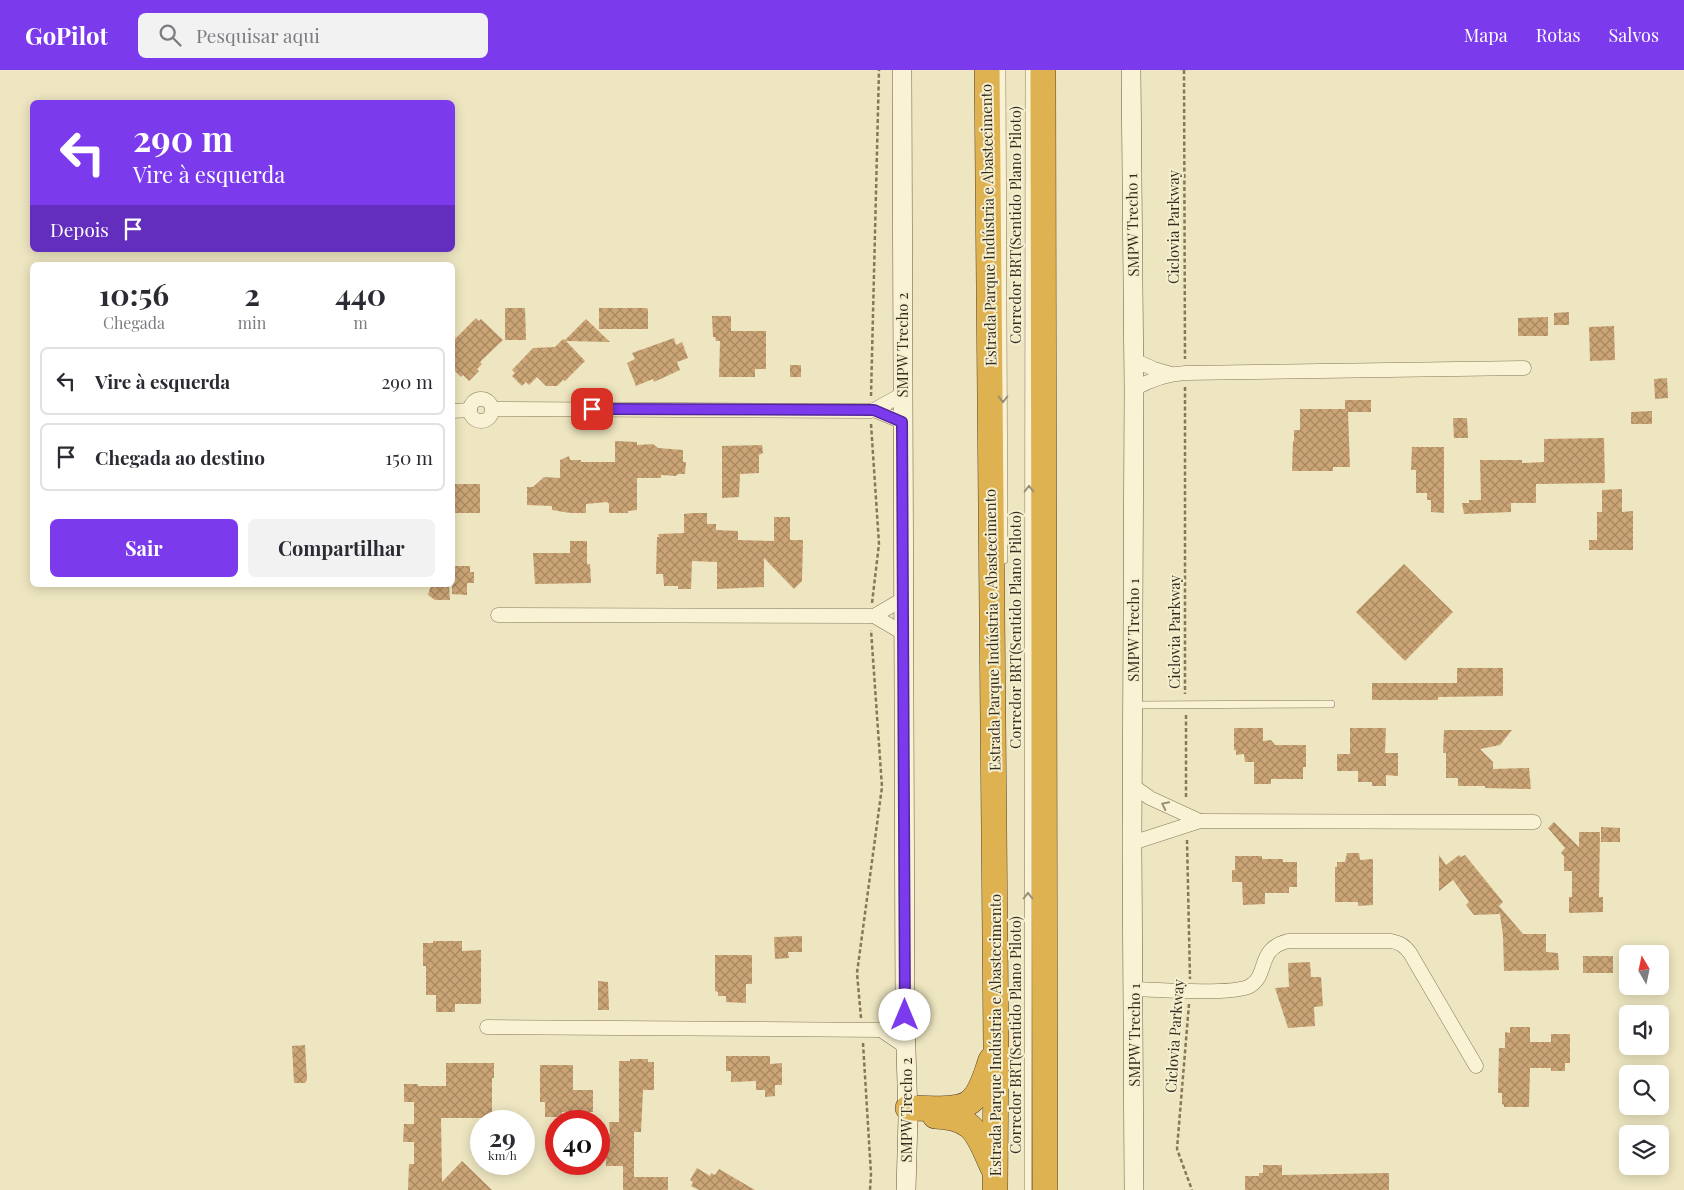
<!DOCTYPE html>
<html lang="pt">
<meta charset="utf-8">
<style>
:root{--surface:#fff;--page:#f2f2f3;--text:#2b2b33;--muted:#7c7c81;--line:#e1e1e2;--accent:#7c3aed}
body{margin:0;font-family:"Playfair Display",serif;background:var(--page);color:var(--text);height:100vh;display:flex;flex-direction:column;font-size:19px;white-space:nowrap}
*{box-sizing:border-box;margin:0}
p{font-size:16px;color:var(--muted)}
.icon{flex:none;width:28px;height:28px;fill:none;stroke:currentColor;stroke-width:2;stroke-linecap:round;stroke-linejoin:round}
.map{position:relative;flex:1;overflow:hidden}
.drawer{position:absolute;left:30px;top:192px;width:425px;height:325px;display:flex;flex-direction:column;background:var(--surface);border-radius:8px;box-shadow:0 2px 12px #0003}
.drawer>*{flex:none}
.top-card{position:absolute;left:30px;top:30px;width:425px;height:152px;border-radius:8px;box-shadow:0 2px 12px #0003;background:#7c3aed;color:#fff;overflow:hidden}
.needle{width:32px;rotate:351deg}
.buttons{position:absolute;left:1619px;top:875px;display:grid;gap:10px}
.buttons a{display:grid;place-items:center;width:50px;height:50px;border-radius:8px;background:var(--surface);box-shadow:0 2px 12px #0003;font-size:25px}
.speed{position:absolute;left:470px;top:1040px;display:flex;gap:10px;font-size:25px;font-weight:700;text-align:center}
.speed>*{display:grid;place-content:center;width:65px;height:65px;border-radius:50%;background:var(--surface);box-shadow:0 2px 12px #0003;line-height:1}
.speed small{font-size:12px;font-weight:400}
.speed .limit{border:8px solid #d22;background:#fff;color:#111}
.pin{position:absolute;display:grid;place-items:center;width:42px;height:42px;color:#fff;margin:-21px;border-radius:10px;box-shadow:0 2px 8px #0006}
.me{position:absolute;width:55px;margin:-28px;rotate:0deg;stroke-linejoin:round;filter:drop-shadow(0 0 4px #0008)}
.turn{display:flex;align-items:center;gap:18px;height:105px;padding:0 20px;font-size:22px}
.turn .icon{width:65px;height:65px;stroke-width:2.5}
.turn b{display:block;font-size:35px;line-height:42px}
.then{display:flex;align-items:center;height:48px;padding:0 20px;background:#0003;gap:10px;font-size:19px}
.eta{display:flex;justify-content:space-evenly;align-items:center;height:85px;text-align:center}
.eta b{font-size:30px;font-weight:700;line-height:35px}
.action{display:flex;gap:10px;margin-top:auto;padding:10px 20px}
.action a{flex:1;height:58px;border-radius:8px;background:var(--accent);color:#fff;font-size:20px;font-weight:700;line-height:58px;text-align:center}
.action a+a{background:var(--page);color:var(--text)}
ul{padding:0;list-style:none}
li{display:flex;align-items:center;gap:15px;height:68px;margin:0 10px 8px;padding:0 10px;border:2px solid var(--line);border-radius:8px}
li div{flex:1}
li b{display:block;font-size:19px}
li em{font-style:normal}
header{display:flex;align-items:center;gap:30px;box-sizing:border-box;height:70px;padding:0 25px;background:var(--accent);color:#fff}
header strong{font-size:24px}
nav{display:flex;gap:28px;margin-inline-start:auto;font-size:18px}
.search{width:350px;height:45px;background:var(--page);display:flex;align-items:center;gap:12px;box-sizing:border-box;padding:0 18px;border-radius:8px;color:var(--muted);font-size:19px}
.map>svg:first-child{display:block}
</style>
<header>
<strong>GoPilot</strong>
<div class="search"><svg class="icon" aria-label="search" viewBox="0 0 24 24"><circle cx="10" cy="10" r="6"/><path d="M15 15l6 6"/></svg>Pesquisar aqui</div>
<nav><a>Mapa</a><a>Rotas</a><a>Salvos</a></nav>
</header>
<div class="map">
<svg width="1684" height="1120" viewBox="0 0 1684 1120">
<defs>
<pattern id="building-cross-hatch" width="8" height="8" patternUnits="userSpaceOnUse" patternTransform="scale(1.25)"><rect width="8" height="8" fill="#cca576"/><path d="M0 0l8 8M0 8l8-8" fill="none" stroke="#a68760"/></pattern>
</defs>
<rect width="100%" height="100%" fill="#eee6c1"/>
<g fill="url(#building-cross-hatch)">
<polygon points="505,238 525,238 526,270 505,270"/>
<polygon points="599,238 646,238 648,239 648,259 599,259"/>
<polygon points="1569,242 1569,255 1554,255 1554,243"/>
<polygon points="712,246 731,246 731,261 766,261 766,299 755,299 755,307 719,307 720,271 716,271 715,267 713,267"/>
<polygon points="1548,247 1548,266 1518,266 1518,248"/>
<polygon points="476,248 479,251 481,249 503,270 480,292 482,294 477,299 479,301 469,311 463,305 461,307 452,298 452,272"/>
<polygon points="586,249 610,272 566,271 585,291 565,311 563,310 557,316 546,316 537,307 529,315 526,312 522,316 512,306 515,303 512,300 533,278 555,277 563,269 565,270"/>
<polygon points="1614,256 1615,290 1590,291 1589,257"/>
<polygon points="674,268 676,275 682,272 688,288 677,292 680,300 654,312 653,309 636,316 627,293 635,289 632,283"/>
<rect x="790" y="295" width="11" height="12"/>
<polygon points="1667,308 1668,328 1655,329 1654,309"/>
<polygon points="1345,330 1371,330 1371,342 1348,342 1350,397 1333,397 1333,401 1292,401 1293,371 1294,371 1294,360 1300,360 1300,339 1345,339"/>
<polygon points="1652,341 1652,354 1631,354 1631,342"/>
<polygon points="1453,348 1467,348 1468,368 1454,368"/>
<polygon points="1604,368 1605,413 1536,414 1536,433 1511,433 1511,442 1464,444 1462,433 1469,433 1469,430 1481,430 1480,390 1522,390 1522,393 1544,392 1544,369"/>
<polygon points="615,371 637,372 637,375 653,374 658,378 683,380 683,392 686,392 685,404 678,404 676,406 661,405 661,408 637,408 637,440 628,441 628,443 609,443 609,434 607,432 586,434 586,443 570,443 552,440 552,436 527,435 527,417 533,417 544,407 560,408 560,390 569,386 570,390 581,390 581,392 615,392"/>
<polygon points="762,375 763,383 759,385 759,403 740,404 739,427 722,428 722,376"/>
<polygon points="1412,377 1444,377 1444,443 1431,442 1431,430 1427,430 1427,423 1416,423 1416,400 1411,400"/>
<polygon points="453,414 480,414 480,443 452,443"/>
<polygon points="1622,419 1622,442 1633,441 1633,480 1589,480 1589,470 1597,470 1597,442 1602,442 1602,420"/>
<polygon points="693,443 707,443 707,454 716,454 716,460 738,461 738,470 774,471 774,447 790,447 790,470 803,470 802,511 794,519 764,488 764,517 717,519 717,492 692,491 691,519 678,519 678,516 664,516 663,504 656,504 657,467 659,467 658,464 684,463 684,444"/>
<polygon points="570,471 587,471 587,494 590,494 591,513 535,514 533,483 570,483"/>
<polygon points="1404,494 1453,542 1405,591 1356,542"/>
<polygon points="452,496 470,496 470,502 474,502 474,513 467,513 467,525 452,524"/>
<polygon points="431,515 449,515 450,530 435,530 428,525"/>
<polygon points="1457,598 1503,598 1503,626 1438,627 1438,630 1372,630 1372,613 1457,613"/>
<polygon points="1234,658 1263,658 1263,671 1271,670 1275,675 1306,675 1306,697 1303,697 1303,709 1271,709 1271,714 1254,714 1254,692 1245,692 1244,684 1236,685 1236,680 1234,680"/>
<polygon points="1350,658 1386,658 1385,683 1398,683 1398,706 1386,705 1386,716 1372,716 1372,712 1358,712 1358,701 1337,701 1337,684 1350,684"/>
<polygon points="1444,660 1512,660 1500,675 1480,679 1493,692 1493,699 1529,698 1531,719 1485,718 1485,716 1458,716 1458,708 1446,708 1446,683 1443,683"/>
<polygon points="1554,752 1579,777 1579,762 1600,762 1599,827 1603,827 1603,842 1569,843 1569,827 1572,827 1572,801 1564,801 1564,786 1561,783 1565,778 1548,758"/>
<polygon points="1601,757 1620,758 1620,772 1601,772"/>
<polygon points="1347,783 1359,783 1360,790 1373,789 1373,835 1358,836 1358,832 1335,832 1335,797 1337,797 1337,792 1345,792"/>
<polygon points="1439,785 1446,795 1459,785 1461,787 1465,785 1503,832 1499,836 1523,864 1546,864 1546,882 1558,883 1559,900 1504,901 1503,865 1500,844 1474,845 1466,835 1469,832 1453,810 1439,821"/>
<polygon points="1235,786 1262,786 1262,789 1283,789 1283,792 1297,792 1297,817 1289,817 1289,823 1265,823 1265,834 1243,835 1242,812 1232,812 1232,800 1235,800"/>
<polygon points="802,866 802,882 788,882 789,888 775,889 774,867"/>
<polygon points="433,871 462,871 462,881 481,880 481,934 455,934 455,942 436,942 436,925 426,925 426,896 423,896 423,873 433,873"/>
<polygon points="715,885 752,885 752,914 746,914 746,933 726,932 726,926 718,926 718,922 715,921"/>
<rect x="1583" y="886" width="30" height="17"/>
<polygon points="1310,892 1311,907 1321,907 1323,936 1314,937 1315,956 1288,958 1275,918 1289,917 1288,893"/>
<polygon points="598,911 608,912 609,940 598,940"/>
<polygon points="1510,957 1530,957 1530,972 1551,972 1551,964 1570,964 1570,993 1565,993 1565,1001 1551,1001 1551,998 1530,998 1529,1037 1504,1037 1504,1035 1502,1034 1502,1023 1498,1023 1499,978 1505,978 1505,962 1510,963"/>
<polygon points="305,975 307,1010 305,1013 294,1013 292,976"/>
<polygon points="726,986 770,986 770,994 782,993 782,1015 775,1015 775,1026 765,1027 765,1020 756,1020 756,1011 731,1012 731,1001 726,1001"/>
<polygon points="630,989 648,989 648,992 654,992 654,1020 643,1020 641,1062 634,1062 634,1107 668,1107 668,1120 623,1120 623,1096 606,1096 606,1064 610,1064 609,1052 619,1052 619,991 630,991"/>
<polygon points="446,993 494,993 494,1008 492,1008 492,1048 441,1048 442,1112 462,1091 492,1120 408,1120 409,1094 414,1094 414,1072 403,1072 404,1054 414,1054 414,1032 404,1032 404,1014 418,1014 418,1016 446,1016"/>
<polygon points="540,995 573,995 573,1020 593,1020 593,1042 562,1042 562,1047 545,1047 545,1032 540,1032"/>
<polygon points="1263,1095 1282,1095 1282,1105 1389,1103 1389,1120 1245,1120 1245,1106 1259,1106 1259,1103 1263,1103"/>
<polygon points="697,1098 710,1106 711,1103 715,1105 719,1099 755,1120 699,1120 691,1116 693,1112 690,1110"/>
</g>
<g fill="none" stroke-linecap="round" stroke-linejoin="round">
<defs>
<g id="lane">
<polyline points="1002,0 1004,490"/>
<polyline points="1133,635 1331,634"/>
<polyline points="1028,1120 1029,0"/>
</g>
<g id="street">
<polyline points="1134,290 1154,299 1171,304"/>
<path d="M1134,319C1150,310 1167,304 1185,303L1524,298"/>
<circle cx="481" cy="340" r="11"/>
<polyline points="493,339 870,341 874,340 903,324"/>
<polyline points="874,340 903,352"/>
<polyline points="452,341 470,340"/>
<polyline points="498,545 874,546 903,529"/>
<polyline points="874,546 903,563"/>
<polyline points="1133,716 1150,728 1200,751"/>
<polyline points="1132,773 1200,751 1534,752"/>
<path d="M1134,919C1155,920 1235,925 1250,916C1269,905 1256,879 1288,871H1391C1400,873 1404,875 1410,883L1476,996"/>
<polyline points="487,957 881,960 905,945"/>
<polyline points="881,960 906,977"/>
</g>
<g id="secondary">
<polyline points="902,0 905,945 908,1048 906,1120"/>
<polyline points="1131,0 1134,319 1132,773 1134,1120"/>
</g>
<g id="highway">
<polyline points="987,0 996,976 995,1120"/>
<polyline points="1043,0 1045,1120"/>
<path d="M908,1038C923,1038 958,1042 970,1032C982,1023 986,1003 991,990"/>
<path d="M935,1046C976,1047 978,1066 993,1098"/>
</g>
</defs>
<use href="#lane" stroke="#877758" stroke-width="8"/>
<use href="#street" stroke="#877758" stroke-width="15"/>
<use href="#secondary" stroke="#69583c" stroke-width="20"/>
<use href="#highway" stroke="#54442d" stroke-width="26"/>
<g stroke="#877758" stroke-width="2.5" stroke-dasharray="4 2.5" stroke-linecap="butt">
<polyline points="1184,0 1185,289"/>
<polyline points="1185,317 1185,624"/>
<polyline points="871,326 879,0"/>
<polyline points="871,354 879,474 872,533"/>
<polyline points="1186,645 1186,729"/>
<polyline points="1187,770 1190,909"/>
<polyline points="1189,934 1177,1079 1192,1120"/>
<polyline points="861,948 857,903 882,717 871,560"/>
<polyline points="863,973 871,1104 870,1120"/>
</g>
<use href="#lane" stroke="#f9f2d4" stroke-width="7"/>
<use href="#street" stroke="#f9f2d4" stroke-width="14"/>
<use href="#secondary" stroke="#f9f2d4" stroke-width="19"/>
<use href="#highway" stroke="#deb151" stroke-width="25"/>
</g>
<defs><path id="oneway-chevron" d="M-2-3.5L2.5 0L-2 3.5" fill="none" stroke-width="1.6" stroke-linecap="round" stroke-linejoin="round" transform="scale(1.25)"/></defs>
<g stroke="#988f78">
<use href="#oneway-chevron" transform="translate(1003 329) rotate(90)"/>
<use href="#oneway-chevron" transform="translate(1029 419) rotate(-90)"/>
<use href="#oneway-chevron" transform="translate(1165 735) rotate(-154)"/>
<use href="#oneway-chevron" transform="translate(1028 826) rotate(-90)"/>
</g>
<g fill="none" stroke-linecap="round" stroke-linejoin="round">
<defs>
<polyline id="route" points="592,339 874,340 902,352 905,945"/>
</defs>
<use href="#route" stroke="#51269a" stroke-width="12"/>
<use href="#route" stroke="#7c3aed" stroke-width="9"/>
</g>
<g text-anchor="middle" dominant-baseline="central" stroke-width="4" stroke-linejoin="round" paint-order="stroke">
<g font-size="15" fill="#362c1d" stroke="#f5efd0">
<text transform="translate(988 155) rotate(-91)">Estrada Parque Indústria e Abastecimento</text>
<text transform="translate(1015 155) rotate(-90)">Corredor BRT(Sentido Plano Piloto)</text>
<text transform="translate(1132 155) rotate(-91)">SMPW Trecho 1</text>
<text transform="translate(1173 157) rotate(-90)">Ciclovia Parkway</text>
<text transform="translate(902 275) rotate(-90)">SMPW Trecho 2</text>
<text transform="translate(992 560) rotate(-91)">Estrada Parque Indústria e Abastecimento</text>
<text transform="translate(1015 560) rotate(-90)">Corredor BRT(Sentido Plano Piloto)</text>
<text transform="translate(1133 560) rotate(-90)">SMPW Trecho 1</text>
<text transform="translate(1174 562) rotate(-90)">Ciclovia Parkway</text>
<text transform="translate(995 965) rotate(-90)">Estrada Parque Indústria e Abastecimento</text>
<text transform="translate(1015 965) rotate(-90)">Corredor BRT(Sentido Plano Piloto)</text>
<text transform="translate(1134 965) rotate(-90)">SMPW Trecho 1</text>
<text transform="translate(1174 966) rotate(-86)">Ciclovia Parkway</text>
<text transform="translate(906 1040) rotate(-90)">SMPW Trecho 2</text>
</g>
</g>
</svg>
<div class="buttons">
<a><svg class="needle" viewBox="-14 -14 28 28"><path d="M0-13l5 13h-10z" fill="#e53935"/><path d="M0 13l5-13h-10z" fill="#7c7c81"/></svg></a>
<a><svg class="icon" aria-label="sound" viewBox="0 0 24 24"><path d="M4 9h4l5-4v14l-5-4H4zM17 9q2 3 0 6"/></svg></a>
<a><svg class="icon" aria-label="search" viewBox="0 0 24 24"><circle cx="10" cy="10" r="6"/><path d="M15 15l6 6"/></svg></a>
<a><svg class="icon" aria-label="layers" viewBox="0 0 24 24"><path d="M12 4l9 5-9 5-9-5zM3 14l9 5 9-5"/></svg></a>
</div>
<div class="speed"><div>29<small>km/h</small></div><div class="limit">40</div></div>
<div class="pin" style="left:592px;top:339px;background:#d93025"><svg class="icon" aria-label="arrive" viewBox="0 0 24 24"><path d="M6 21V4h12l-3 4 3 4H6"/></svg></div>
<svg class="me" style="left:905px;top:945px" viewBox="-20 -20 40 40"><circle r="19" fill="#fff"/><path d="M0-13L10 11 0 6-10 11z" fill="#7c3aed"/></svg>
<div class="top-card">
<div class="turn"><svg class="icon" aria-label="left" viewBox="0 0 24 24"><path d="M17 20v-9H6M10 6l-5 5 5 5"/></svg><div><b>290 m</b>Vire à esquerda</div></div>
<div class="then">Depois<svg class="icon" aria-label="arrive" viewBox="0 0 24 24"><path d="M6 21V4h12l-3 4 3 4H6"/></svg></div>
</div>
<section class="drawer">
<div class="eta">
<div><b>10:56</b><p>Chegada</p></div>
<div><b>2</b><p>min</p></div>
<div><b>440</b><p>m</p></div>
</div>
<ul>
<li><svg class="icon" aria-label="left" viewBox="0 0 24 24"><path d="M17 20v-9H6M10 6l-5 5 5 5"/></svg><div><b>Vire à esquerda</b></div><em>290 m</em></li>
<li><svg class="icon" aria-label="arrive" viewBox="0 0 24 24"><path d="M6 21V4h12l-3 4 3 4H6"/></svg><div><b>Chegada ao destino</b></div><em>150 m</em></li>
</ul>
<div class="action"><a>Sair</a><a>Compartilhar</a></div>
</section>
</div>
